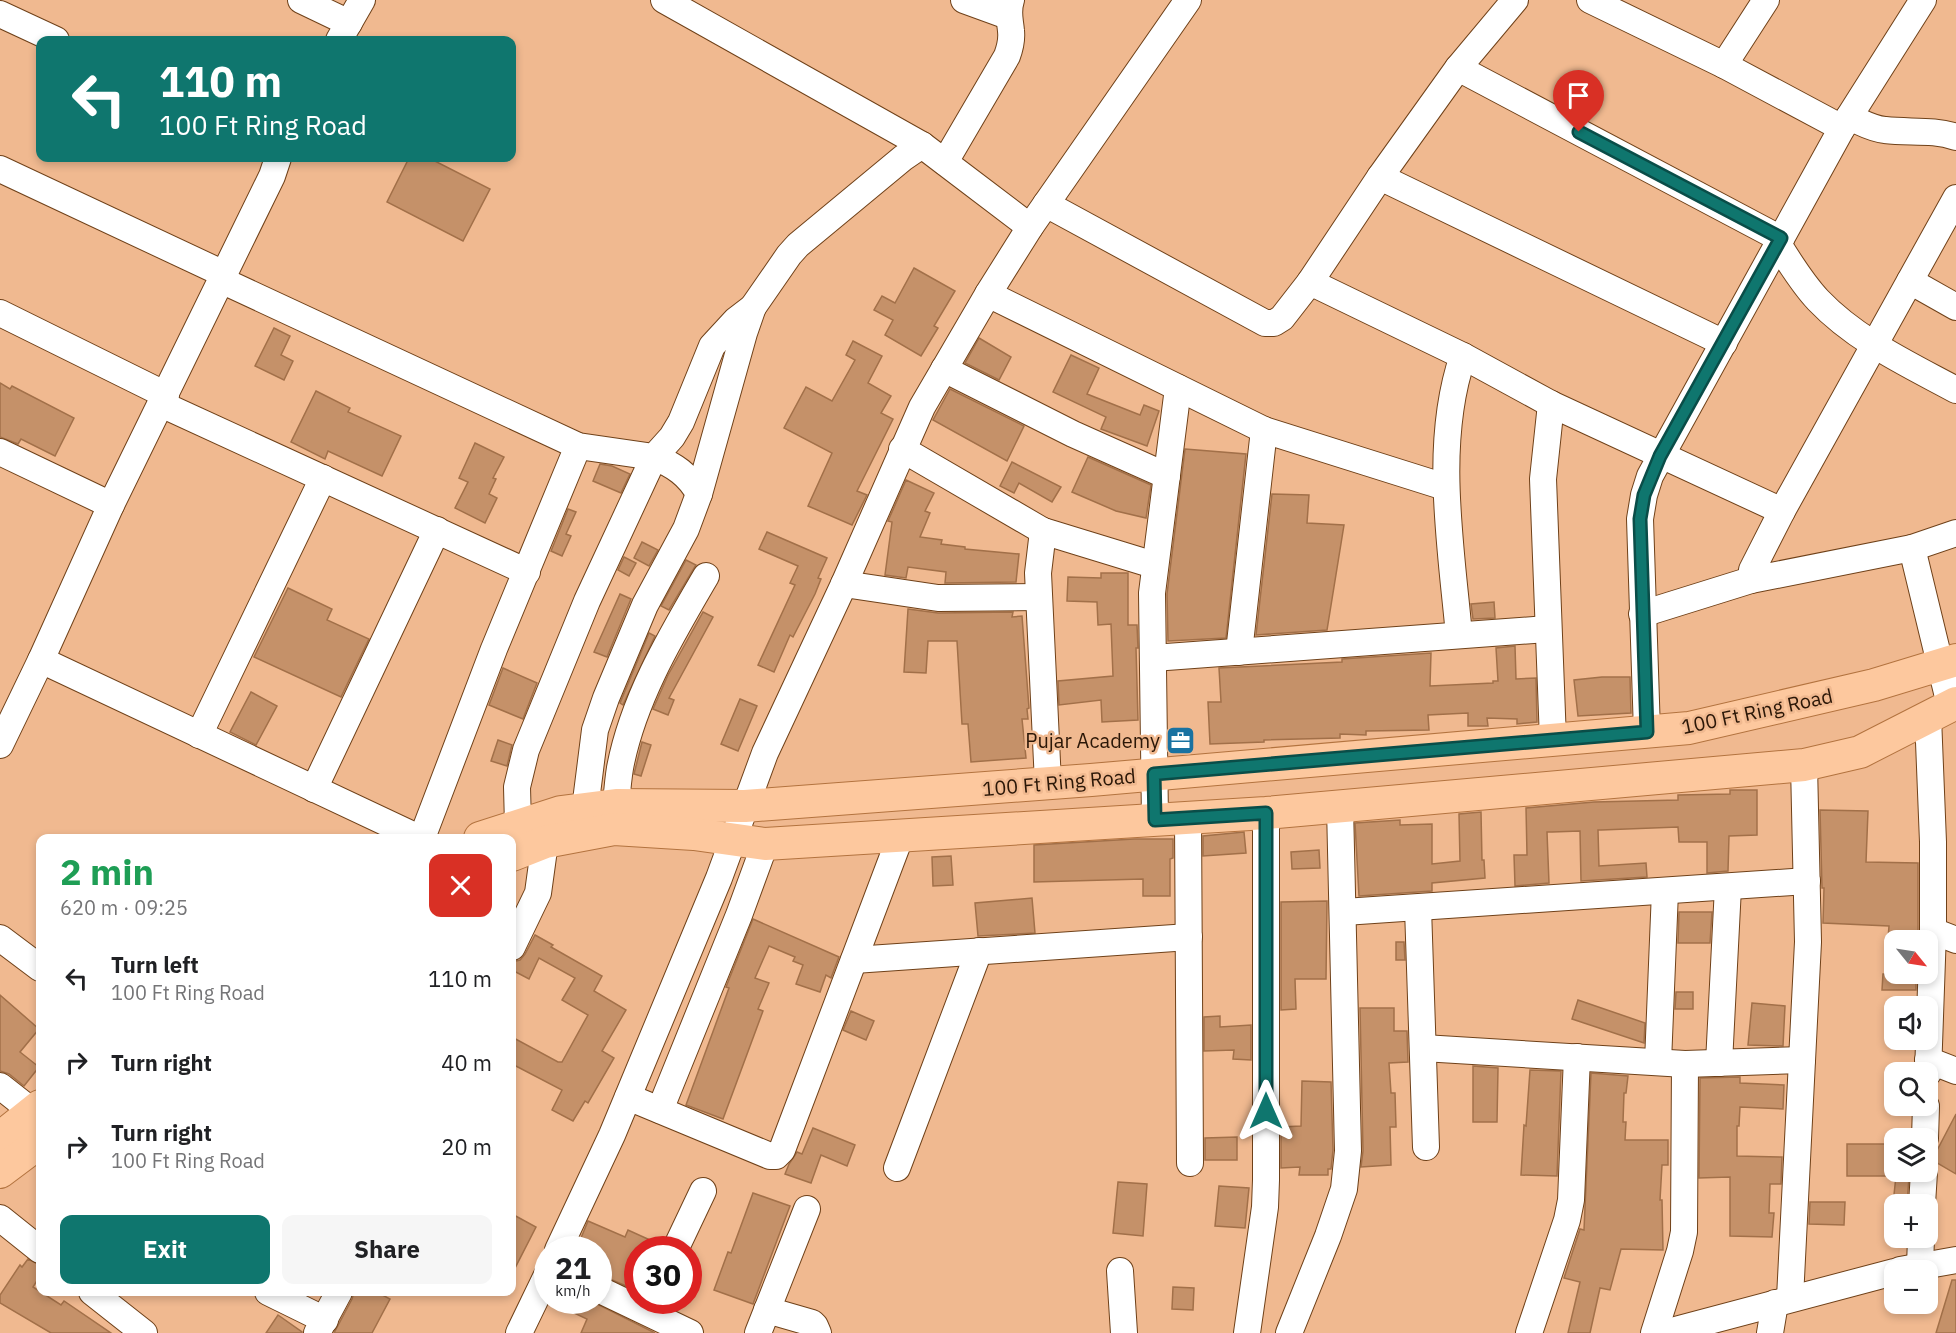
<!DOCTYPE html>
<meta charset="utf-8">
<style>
:root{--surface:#fff;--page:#f6f6f6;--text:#202124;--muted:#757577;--accent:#0f766e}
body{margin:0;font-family:"IBM Plex Sans",sans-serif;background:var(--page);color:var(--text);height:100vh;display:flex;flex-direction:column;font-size:22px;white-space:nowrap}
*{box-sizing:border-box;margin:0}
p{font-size:20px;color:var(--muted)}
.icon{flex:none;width:33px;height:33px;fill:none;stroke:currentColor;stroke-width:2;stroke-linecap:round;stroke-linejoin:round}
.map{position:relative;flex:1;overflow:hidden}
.sheet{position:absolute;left:36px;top:834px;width:480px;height:462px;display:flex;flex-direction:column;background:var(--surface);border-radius:12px;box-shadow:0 3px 9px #0003}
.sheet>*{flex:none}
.top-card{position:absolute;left:36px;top:36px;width:480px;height:126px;border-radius:12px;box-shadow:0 3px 9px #0003;background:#0f766e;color:#fff;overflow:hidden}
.needle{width:39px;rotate:120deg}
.tools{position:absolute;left:1884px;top:930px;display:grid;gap:12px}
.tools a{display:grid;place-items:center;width:54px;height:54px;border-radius:12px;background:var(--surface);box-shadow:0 3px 9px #0003;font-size:30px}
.speed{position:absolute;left:534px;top:1236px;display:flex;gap:12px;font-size:30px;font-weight:700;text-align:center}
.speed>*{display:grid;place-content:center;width:78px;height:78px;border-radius:50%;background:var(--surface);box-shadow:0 3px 9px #0003;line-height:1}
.speed small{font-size:15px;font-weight:400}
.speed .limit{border:9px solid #d22;background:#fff;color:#111}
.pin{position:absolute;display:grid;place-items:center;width:51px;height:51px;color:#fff;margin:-62px -26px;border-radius:50% 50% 50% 0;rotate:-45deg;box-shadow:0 0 6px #0007}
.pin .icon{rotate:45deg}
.me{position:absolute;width:66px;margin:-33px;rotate:0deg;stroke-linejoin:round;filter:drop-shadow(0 0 4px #0008)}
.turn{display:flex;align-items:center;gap:21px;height:126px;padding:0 24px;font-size:27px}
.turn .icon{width:78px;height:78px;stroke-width:2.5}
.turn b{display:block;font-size:42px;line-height:51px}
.round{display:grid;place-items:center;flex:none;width:63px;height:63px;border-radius:12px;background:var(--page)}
.headline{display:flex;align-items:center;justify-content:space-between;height:102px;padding:0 24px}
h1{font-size:36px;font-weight:700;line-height:45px;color:#1e9e55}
.primary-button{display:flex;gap:12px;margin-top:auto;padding:12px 24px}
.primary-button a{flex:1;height:69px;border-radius:12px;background:var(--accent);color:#fff;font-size:24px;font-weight:700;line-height:69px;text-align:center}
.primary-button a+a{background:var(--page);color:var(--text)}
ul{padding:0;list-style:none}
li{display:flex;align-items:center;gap:18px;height:84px;padding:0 24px}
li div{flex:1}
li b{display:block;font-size:22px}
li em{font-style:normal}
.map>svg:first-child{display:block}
</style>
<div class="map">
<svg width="1956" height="1333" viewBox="0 0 1956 1333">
<rect width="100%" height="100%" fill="#f0b990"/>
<g fill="#c59169" stroke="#a27049" stroke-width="1.5">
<polygon points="409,158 429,158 490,189 463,241 387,202"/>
<polygon points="914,268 955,291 934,326 938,328 921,356 885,335 893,320 874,310 882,296 895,303"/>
<polygon points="274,328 290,336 281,355 293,361 284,380 255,366"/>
<polygon points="979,338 1011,357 999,380 965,363"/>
<polygon points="853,341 882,356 868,383 891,396 881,413 893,419 857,491 867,495 852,525 808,506 832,453 784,428 806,387 832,401 855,360 846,355"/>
<polygon points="1071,355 1099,368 1087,394 1140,415 1144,405 1159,411 1147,446 1101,429 1106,417 1053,392"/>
<polygon points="0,383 10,389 12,386 74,418 55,456 21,439 18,444 0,437"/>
<polygon points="950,389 1024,426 1007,461 933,420"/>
<polygon points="316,391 350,408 348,412 401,436 382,476 328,451 325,459 291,442"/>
<polygon points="475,443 504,457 493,478 496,479 489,494 497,498 485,523 455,508 468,482 459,478"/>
<polygon points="1185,449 1246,454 1226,638 1168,641 1167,594"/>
<polygon points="1088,457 1151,485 1146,518 1116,511 1072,492"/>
<polygon points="1012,462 1061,487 1052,502 1019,483 1014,493 1000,486"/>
<polygon points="600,464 612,466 630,474 621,493 593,481"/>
<polygon points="906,480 934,493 925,511 930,513 920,537 942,540 941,544 965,547 965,549 1019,554 1016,582 945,583 946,572 908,567 906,578 885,575 892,522 888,521"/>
<polygon points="1272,494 1309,495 1307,523 1344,525 1327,630 1256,635"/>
<polygon points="568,509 576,512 566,534 571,536 562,556 551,551"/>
<polygon points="767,532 827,558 818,578 821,579 815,594 793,637 790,635 774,672 758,665 795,585 790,583 798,566 759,549"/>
<polygon points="642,542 658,550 649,566 634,558"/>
<polygon points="624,557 636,563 629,576 618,570"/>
<polygon points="686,560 696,565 669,610 661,606"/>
<polygon points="1101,573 1128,573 1128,625 1137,625 1138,648 1136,648 1138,720 1102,722 1101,700 1059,705 1058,681 1113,676 1111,624 1098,625 1097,602 1067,601 1068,577 1101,578"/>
<polygon points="288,588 332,609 327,620 369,639 341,697 254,657"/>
<polygon points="620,594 631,599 607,657 594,652"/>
<polygon points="1494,602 1495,618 1473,619 1471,604"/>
<polygon points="908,609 938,613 1013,612 1012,617 1022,616 1029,708 1027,709 1028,719 1022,719 1026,758 971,762 968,724 962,724 957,641 928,641 926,673 904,672"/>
<polygon points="703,612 713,617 669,698 674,700 668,715 653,709 668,675"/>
<polygon points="649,633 655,636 623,705 620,703"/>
<polygon points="1515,646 1516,679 1536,678 1537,722 1517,724 1517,719 1487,718 1488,726 1468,726 1468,713 1428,715 1429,730 1366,731 1366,735 1340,734 1340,738 1264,740 1264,742 1210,744 1208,702 1221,702 1219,668 1342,662 1342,659 1431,653 1430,686 1493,683 1493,681 1498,681 1496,648"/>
<polygon points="503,668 537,683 523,719 489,705"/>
<polygon points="1602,677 1630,677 1631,713 1578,716 1574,680"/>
<polygon points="251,692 277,706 256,745 230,732"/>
<polygon points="740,699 757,706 738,751 721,744"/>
<polygon points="498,740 512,745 507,766 491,761"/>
<polygon points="642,742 651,745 641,776 634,774"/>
<polygon points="1730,790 1757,790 1757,835 1729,836 1728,871 1707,873 1707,842 1679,842 1678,827 1601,830 1598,830 1599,866 1646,863 1647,877 1581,881 1580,831 1552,832 1547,832 1549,883 1515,886 1514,855 1527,855 1526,808 1594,802 1678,800 1678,795 1730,794"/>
<polygon points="1820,810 1868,811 1866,862 1918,863 1918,940 1888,939 1889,926 1823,923 1824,888 1822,888"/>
<polygon points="1481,812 1482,860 1484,860 1485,878 1432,883 1432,891 1359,896 1355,823 1400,820 1400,825 1432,824 1432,864 1460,861 1459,814"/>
<polygon points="1244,832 1246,853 1203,856 1203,836"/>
<polygon points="1134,839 1173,839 1173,858 1170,859 1170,896 1143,896 1143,879 1034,882 1034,845"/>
<polygon points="1319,850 1320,868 1292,869 1291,852"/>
<polygon points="951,856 953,885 933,886 932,857"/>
<polygon points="1032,898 1035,933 978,936 975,903"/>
<polygon points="1327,901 1326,979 1295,979 1296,1009 1281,1010 1281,902"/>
<polygon points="1679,912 1712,912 1710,943 1678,943"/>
<polygon points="753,919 839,957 831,978 826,975 820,992 796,984 803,965 793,961 795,957 769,946 755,978 769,983 758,1009 763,1011 723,1119 686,1105 729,988 726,987"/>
<polygon points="535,935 553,945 551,947 602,976 594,991 626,1010 602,1051 614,1058 588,1103 585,1101 573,1121 552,1110 562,1090 512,1064 512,1037 558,1062 562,1062 588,1015 562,1000 575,978 539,958 529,979 512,970 512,962 520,960 525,954"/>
<polygon points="1396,942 1404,942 1405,960 1396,960"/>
<polygon points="1883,974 1916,974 1916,990 1882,990"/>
<polygon points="1676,992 1693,992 1693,1009 1675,1009"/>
<polygon points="0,995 39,1029 20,1052 39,1067 24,1086 9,1074 0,1071"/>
<polygon points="1578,1000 1645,1023 1644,1043 1572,1019"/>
<polygon points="1752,1003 1785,1006 1783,1046 1748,1045"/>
<polygon points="1360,1008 1394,1008 1394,1031 1407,1031 1408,1062 1389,1063 1391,1093 1395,1093 1396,1127 1390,1127 1391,1165 1361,1167 1363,1151"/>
<polygon points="851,1011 874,1021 866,1040 843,1030"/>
<polygon points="1220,1016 1220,1027 1251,1025 1251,1060 1233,1059 1234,1050 1204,1051 1204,1017"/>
<polygon points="1473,1066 1498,1068 1497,1122 1473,1122"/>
<polygon points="1530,1070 1561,1071 1557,1176 1521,1175 1524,1125 1526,1126"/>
<polygon points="1591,1073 1628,1076 1626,1093 1624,1093 1623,1122 1626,1122 1625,1140 1668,1140 1668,1165 1662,1165 1660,1200 1662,1200 1663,1250 1621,1249 1610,1290 1600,1288 1590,1333 1568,1333 1580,1282 1564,1278 1580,1229 1584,1230"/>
<polygon points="1740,1077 1740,1083 1784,1085 1783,1109 1740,1107 1739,1126 1737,1126 1737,1156 1782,1157 1781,1184 1770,1184 1769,1213 1774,1213 1772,1237 1730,1236 1730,1177 1699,1178 1700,1078"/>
<polygon points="1302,1081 1331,1082 1333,1150 1331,1169 1328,1169 1328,1175 1299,1175 1300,1167 1281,1168 1281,1127 1301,1126"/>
<polygon points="1956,1114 1956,1174 1932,1160"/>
<polygon points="813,1128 855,1145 847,1166 821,1155 811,1183 785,1174 789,1164 797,1152 802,1154"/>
<polygon points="1237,1137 1237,1160 1205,1160 1205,1138"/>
<polygon points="1847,1144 1893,1144 1892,1176 1847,1176"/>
<polygon points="1896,1176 1909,1177 1907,1204 1893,1204"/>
<polygon points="1118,1182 1147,1184 1143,1236 1113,1233"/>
<polygon points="1219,1186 1249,1188 1245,1228 1215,1226"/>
<polygon points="753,1193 790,1206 753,1304 714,1290 728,1252 731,1253"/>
<polygon points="1810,1202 1845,1202 1844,1225 1809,1224"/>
<polygon points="512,1214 536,1227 512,1274"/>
<polygon points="588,1221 625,1237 628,1230 661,1245 660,1250 638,1250 638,1291 598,1274 598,1250 576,1250"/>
<polygon points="28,1259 40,1265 40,1276 33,1287 61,1305 64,1301 111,1333 51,1333 0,1303 0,1295 20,1265 22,1267"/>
<polygon points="1952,1280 1956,1280 1956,1333 1936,1333"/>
<polygon points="1173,1287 1194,1288 1193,1310 1172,1309"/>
<polygon points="354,1292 377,1292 390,1299 372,1333 334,1333 352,1299"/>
<polygon points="551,1300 589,1300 655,1333 581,1333 587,1319 551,1302"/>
<polygon points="278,1315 302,1332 302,1333 266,1333"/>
</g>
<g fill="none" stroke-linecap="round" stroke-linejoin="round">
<defs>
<g id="minor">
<polyline points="301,0 349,23"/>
<polyline points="664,0 922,145 1030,227"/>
<polyline points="964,0 1008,16"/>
<polyline points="1590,0 1724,65 1842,128"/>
<polyline points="0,14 56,40"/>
<polyline points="339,40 362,0"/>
<polyline points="1724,65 1766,0"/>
<polyline points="1458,68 1781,239"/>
<path d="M1849,117C1861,122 1872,129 1885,130C1909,133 1933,129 1956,137"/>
<polyline points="278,158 272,176 111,505 41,660 419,838"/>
<path d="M945,162L1007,56C1010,48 1012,40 1011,31C1010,19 1007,12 1011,0"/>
<polyline points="0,169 224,274"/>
<polyline points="1380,177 1724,343"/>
<polyline points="1046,204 1265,323 1274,323 1282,318 1310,282 1380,177 1458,68 1515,0"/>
<path d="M1778,244C1790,263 1802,283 1818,300C1856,340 1908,364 1956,390"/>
<polyline points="221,280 578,446 654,457 672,437 681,422 712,346 736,320 753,307 789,255 798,245 903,158 922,145"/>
<polyline points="1910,281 1956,307"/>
<polyline points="1310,282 1463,356 1551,404 1782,511"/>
<polyline points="988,294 1264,430 1445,487"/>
<polyline points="0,313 166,395"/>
<polyline points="944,369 1073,434 1167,476"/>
<polyline points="161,404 527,572"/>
<polyline points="1551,404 1543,479 1553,740"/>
<polyline points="902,449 1043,531 1154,565"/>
<polyline points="0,452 111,505"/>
<polyline points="1043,531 1038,573 1048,783"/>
<polyline points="1912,548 1956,533"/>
<polyline points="844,584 938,598 1039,597"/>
<polyline points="1642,614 1751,580"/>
<path d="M1459,635C1451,546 1433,443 1463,356"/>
<polyline points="1239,652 1264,430"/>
<polyline points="1153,658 1547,629"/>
<polyline points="1950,705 1912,548 1751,580 1752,570 1782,511 1956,198"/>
<polyline points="1647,732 1640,519 1644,495 1650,476 1842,128 1923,0"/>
<polyline points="199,735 323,478"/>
<polyline points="0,745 41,660"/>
<polyline points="314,789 437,530"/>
<path d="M616,805C617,793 618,780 620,768C633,699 671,636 706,576"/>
<polyline points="585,809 595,730 606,698 645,605 686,529 699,494 744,333 753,307"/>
<polyline points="1188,818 1190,1163"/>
<polyline points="1155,820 1152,593 1178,388"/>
<path d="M518,825L517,787L526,750L587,601L654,457C674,465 689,475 699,494"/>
<polyline points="422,838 494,649 578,446"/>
<polyline points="1418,908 1426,1147"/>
<polyline points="1344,912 1807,881"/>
<polyline points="1933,931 1956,940"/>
<polyline points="0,938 40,968"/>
<polyline points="512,947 538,893 545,842"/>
<polyline points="854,960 1189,937"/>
<polyline points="1423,1048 1685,1064 1802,1060"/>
<polyline points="1928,1060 1956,1071"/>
<polyline points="1658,1062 1665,891"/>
<polyline points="1719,1063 1728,887"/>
<polyline points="1928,1073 1933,931 1933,842 1928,717"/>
<polyline points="0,1086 33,1112"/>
<polyline points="628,1097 770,1156 776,1156 782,1150 901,835"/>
<polyline points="660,1110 739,915 765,844"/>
<polyline points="1925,1138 1926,1106"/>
<polyline points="897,1168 979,951"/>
<polyline points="1922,1204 1924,1172"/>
<polyline points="0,1218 40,1250"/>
<polyline points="558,1250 612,1135 719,878 765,753 844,584 922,407 988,294 1030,227 1188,0"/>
<polyline points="675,1250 703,1191"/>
<polyline points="1920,1266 1921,1238"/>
<polyline points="1900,1270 1956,1260"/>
<polyline points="1120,1271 1124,1333"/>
<polyline points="598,1289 690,1333"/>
<polyline points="92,1292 144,1333"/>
<polyline points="268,1292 325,1320"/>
<polyline points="1790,1298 1808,942 1804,765"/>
<polyline points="767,1310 812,1323 815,1326 818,1333"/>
<polyline points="317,1333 339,1292"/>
<polyline points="519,1333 548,1273"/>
<polyline points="758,1333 807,1209"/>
<polyline points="1247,1333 1265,1207 1266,1180 1266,813"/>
<polyline points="1289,1333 1328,1236 1344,1189 1348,1151 1340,807"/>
<polyline points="1529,1333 1567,1220 1571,1200 1577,1057"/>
<polyline points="1654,1333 1680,1251 1684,1232 1685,1064"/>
<polyline points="1664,1333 1894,1272"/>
<polyline points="1770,1333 1775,1303"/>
</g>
<g id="major">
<polyline points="480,838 561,812 616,805 745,806 1091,780 1689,728 1874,685 1956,660"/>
<polyline points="512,855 545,842 614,829 694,834 765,844 1266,813 1804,765 1860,752 1956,703"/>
<polyline points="0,1138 40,1106"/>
<polyline points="0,1172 40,1142"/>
</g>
</defs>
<use href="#minor" stroke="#6f4119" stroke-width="28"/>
<use href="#major" stroke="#b3733f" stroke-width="34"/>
<use href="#minor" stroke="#fff" stroke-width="26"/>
<use href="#major" stroke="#fdc89e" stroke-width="32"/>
</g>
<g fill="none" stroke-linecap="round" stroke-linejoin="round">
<defs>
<polyline id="route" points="1266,1111 1266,813 1155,820 1154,774 1647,732 1640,519 1644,495 1660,456 1781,238 1579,132"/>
</defs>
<use href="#route" stroke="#0a4d48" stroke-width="15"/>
<use href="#route" stroke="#0f766e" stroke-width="10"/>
</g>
<defs>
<symbol id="office-square" viewBox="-11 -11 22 22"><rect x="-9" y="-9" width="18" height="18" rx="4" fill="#1972a1" stroke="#f0b990"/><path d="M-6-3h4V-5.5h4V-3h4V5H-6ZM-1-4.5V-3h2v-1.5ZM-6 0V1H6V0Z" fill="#fff"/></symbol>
</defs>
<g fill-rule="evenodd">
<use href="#office-square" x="1164" y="724" width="33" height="33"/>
</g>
<g text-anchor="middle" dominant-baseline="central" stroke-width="5" stroke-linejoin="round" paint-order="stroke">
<g font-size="20" fill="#2b1707" stroke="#f0b990">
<text transform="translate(1757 711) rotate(-12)">100 Ft Ring Road</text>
<text transform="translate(1059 782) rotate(-5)">100 Ft Ring Road</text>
</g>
<g font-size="20" fill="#2b1707" stroke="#f0b990" text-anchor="end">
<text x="1160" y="740">Pujar Academy</text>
</g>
</g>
</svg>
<div class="tools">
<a><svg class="needle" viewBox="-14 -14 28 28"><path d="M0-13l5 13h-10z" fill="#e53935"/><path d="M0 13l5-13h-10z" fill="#757577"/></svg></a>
<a><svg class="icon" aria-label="sound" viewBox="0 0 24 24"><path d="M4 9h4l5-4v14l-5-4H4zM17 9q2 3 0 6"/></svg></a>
<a><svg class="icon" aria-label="search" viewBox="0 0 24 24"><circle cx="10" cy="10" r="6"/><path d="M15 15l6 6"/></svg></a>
<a><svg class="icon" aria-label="layers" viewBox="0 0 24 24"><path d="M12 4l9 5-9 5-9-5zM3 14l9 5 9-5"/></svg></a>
<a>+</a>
<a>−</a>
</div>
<div class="speed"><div>21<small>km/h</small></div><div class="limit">30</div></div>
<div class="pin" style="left:1579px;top:132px;background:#d93025"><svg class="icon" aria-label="arrive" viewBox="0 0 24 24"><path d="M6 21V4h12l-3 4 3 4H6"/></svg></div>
<svg class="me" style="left:1266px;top:1111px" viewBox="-20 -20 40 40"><path d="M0-17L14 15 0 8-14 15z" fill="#0f766e" stroke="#fff" stroke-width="4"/></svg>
<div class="top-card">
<div class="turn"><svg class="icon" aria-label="left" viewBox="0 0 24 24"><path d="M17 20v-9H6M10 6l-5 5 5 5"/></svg><div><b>110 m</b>100 Ft Ring Road</div></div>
</div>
<section class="sheet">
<div class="headline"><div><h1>2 min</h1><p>620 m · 09:25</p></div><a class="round" style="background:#d93025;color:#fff"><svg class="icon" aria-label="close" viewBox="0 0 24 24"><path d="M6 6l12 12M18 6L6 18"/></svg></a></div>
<ul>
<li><svg class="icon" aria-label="left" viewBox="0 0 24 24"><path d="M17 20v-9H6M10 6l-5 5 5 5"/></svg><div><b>Turn left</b><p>100 Ft Ring Road</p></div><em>110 m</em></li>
<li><svg class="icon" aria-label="right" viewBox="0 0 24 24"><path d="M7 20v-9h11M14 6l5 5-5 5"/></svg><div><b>Turn right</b></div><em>40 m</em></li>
<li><svg class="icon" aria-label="right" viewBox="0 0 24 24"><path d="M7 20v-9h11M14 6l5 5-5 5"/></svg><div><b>Turn right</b><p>100 Ft Ring Road</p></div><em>20 m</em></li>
</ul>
<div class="primary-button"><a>Exit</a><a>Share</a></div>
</section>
</div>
